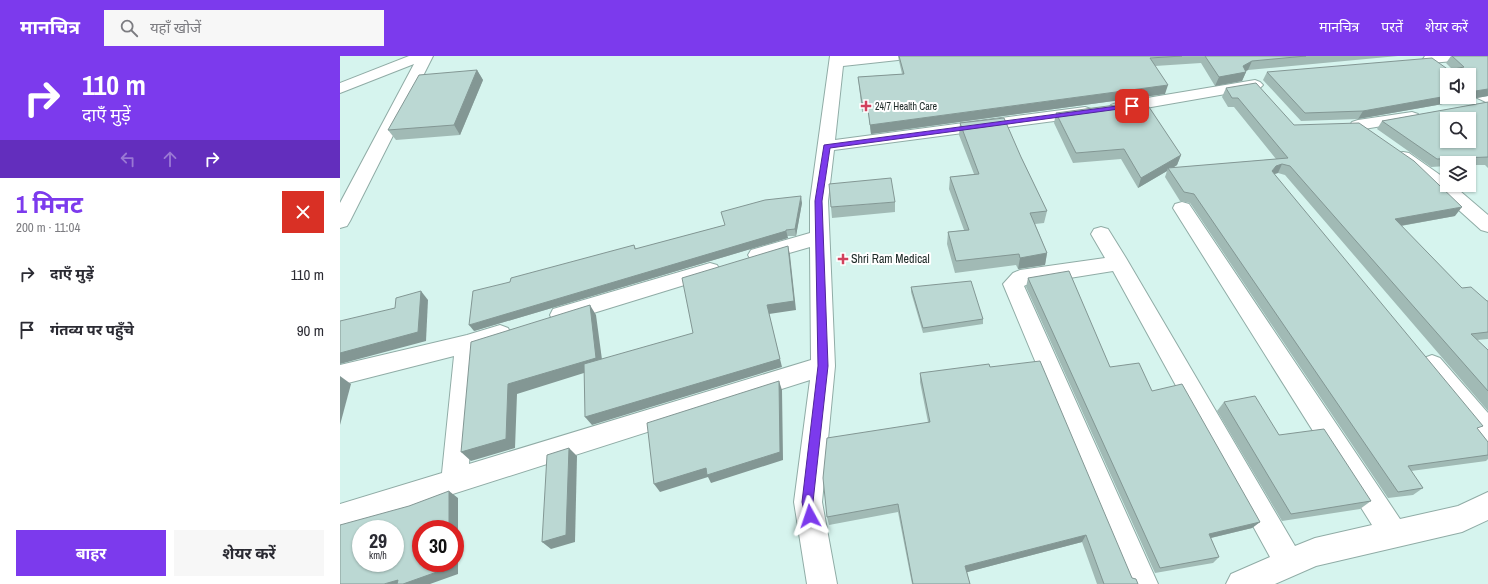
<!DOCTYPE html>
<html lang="hi">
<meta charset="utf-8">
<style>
:root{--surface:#fff;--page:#f7f7f7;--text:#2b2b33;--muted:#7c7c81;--accent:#7c3aed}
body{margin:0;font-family:"Archivo Narrow","Noto Sans Devanagari",sans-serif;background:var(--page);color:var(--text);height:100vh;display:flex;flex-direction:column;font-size:15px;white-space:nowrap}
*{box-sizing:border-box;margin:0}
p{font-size:13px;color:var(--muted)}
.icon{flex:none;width:22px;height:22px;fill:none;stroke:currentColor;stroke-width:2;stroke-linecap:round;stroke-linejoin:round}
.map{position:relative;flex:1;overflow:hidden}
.details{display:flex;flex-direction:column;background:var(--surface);width:340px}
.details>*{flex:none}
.banner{background:#7c3aed;color:#fff;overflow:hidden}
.controls{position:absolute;left:1100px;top:12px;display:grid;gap:8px}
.controls a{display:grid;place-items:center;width:36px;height:36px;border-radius:0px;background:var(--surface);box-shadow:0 1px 3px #0004;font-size:20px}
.speed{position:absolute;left:12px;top:464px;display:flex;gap:8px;font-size:20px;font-weight:700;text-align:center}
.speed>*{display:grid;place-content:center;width:52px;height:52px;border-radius:50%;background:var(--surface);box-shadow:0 1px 3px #0004;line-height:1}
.speed small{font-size:10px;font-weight:400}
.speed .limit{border:6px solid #d22;background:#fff;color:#111}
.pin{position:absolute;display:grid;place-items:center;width:34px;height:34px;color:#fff;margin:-17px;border-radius:8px;box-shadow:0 2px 6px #0006}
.me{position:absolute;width:44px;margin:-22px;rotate:355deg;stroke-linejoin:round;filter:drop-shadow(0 0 3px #0008)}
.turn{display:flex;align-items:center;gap:14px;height:84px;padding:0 16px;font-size:18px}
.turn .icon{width:52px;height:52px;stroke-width:2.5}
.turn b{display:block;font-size:28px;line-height:34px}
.lanes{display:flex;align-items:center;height:38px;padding:0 16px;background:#0003;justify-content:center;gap:20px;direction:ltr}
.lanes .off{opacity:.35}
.round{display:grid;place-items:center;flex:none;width:42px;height:42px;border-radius:0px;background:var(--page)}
.headline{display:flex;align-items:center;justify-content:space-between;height:68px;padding:0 16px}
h1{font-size:24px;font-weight:700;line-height:30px;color:var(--accent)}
.action{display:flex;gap:8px;margin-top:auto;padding:8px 16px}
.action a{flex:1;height:46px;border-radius:0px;background:var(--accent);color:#fff;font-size:16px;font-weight:700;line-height:46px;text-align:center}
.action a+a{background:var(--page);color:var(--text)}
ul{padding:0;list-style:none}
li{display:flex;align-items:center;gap:12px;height:56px;padding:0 16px}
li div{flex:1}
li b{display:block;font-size:15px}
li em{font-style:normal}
header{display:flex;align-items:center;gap:24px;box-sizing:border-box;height:56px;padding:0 20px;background:var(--accent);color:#fff}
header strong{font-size:19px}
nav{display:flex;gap:22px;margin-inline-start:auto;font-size:14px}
.search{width:280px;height:36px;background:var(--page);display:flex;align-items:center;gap:10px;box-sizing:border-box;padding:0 14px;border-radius:0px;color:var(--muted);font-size:15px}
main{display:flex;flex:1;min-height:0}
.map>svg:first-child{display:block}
</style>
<header>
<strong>मानचित्र</strong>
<div class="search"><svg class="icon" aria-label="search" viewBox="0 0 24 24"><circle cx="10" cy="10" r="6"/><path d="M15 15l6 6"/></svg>यहाँ खोजें</div>
<nav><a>मानचित्र</a><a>परतें</a><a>शेयर करें</a></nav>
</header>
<main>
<section class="details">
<div class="banner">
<div class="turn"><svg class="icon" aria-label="right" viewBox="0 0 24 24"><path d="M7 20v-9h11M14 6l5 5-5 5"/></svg><div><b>110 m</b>दाएँ मुड़ें</div></div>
<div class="lanes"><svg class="icon off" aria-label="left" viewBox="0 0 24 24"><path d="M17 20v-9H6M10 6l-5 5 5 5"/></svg><svg class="icon off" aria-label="ahead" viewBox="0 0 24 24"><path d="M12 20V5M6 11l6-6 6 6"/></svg><svg class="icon" aria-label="right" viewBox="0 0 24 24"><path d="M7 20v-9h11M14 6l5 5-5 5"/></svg></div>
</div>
<div class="headline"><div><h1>1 मिनट</h1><p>200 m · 11:04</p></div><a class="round" style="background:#d93025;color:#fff"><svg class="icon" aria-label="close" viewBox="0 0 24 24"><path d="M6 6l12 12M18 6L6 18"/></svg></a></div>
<ul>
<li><svg class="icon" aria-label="right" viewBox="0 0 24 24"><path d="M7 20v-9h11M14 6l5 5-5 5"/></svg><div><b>दाएँ मुड़ें</b></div><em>110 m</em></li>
<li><svg class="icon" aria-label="arrive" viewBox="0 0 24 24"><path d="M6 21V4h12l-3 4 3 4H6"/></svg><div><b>गंतव्य पर पहुँचे</b></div><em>90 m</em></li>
</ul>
<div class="action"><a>बाहर</a><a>शेयर करें</a></div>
</section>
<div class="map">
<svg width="1148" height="528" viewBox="0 0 1148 528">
<rect width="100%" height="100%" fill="#d6f4ee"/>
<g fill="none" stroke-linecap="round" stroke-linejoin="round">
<defs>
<g id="street">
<polygon points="69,0 93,0 10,165 7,170 0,172 0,147 74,8 0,37 0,27"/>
<polygon points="490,0 565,0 563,3 558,4 503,10 495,84 745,51 751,53 753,56 751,59 745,61 494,94 488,145 495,310 482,446 497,528 467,528 454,446 470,324 0,474 0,448 102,417 114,300 0,329 0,309 127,279 160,269 168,272 171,278 168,284 138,294 129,408 471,304 470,191 418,206 411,204 408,199 411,194 470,177 470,145"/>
<polygon points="1085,0 1133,0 1131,3 1126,4 1090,7 1085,6 1083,3"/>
<polygon points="915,24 920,26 923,29 920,32 777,57 771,55 769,52 771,49 777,47"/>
<polygon points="1129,27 1148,36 1148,47 1129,38"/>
<polygon points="1072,56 1078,58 1080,61 1078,64 1018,74 1012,72 1010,69 1012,66 1018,64"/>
<polygon points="1063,96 1069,97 1103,121 1107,124 1107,129 1113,129 1148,159 1148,176 1141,174 1091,129 1057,105 1054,101 1057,97"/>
<polygon points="842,146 849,148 1060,463 1118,450 1148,436 1148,464 1122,476 976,510 935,528 886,528 891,518 930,501 773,215 686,229 684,230 818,528 788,528 663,228 673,217 680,214 765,202 751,178 754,173 761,171 768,173 786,202 955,490 975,482 1032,469 833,152 835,148"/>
<polygon points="370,207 377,209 380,214 377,219 221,267 213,265 210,259 213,253"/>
<polygon points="1092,299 1100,302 1148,357 1148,386 1139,383 1084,316 1080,309 1084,302"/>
</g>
</defs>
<use href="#street" stroke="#90aca6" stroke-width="2"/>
<use href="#street" fill="#fff" fill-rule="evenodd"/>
</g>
<g fill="#a1bab5">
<polygon points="558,0 1058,0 908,14 905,15 906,16 902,25 875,30 861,7 815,10 825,38 531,78 528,55 522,56 518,21 562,18 559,5"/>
<polygon points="1111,0 1148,0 1148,40 1018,63 961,65 923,24 927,16 1112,16 1113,14 1106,7"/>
<polygon points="137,14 143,24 120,79 56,84 48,74"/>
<polygon points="886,32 954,69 1115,160 1061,170 1122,232 1148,245 1148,283 1137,284 1148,294 1148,355 945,119 938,117 934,118 1148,386 1148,403 1146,405 1071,415 1083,432 1073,439 1048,442 850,147 840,145 825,121 827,115 798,132 781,103 733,107 714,67 716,57 841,99 837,109 833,112 936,103 894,51 888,51 882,41"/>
<polygon points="1148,46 1148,112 1145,109 1129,109 1129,107 1107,107 1107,110 1091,111 1037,73 1042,65"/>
<polygon points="620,67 681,101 707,155 704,167 695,168 707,197 705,209 678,213 676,209 615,217 607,188 608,176 624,174 609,133 610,121 634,118 619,79"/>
<polygon points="555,146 555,156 492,162 491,151"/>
<polygon points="462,147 456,180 447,180 448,182 134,275 170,226 294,189 296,193 385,169"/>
<polygon points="688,222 770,311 812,335 920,466 912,472 871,482 879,501 873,507 815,517 686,231"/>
<polygon points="571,231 643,263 643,268 583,277 571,236"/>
<polygon points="650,311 792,522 798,528 757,528 742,486 627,516 630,528 572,528 558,456 489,469 487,461 588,366 580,326 580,317"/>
<polygon points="884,346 939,379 1031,445 1020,453 942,465 877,355"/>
</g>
<g fill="#839794">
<polygon points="912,5 908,14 902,17 906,16 902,25 875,30 879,21 903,10"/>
<polygon points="137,14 143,24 120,79 114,69"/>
<polygon points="828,29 825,38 531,78 530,69"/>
<polygon points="1148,33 1148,40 1018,63 1023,55 1107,40 1107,41 1129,41 1129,36"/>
<polygon points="841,99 837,109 829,114 828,112 827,115 798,132 801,122"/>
<polygon points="942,108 938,117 931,119 932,115 936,110"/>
<polygon points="461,140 462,147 456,180 455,173"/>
<polygon points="1122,151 1115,160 1048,172 1055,163"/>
<polygon points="446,174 448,182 134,275 129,269"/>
<polygon points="448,190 450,199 456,254 429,258 442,311 252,369 245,361 427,249"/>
<polygon points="707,197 705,209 678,213 680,202"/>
<polygon points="81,235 88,244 86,285 0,308 0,297"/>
<polygon points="250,249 256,259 263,311 177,338 175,392 131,405 121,396 168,328"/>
<polygon points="0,320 11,328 0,369"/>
<polygon points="439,325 442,334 443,404 371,427 368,421 320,436 314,428"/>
<polygon points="229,392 237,400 235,486 211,493 202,486"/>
<polygon points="109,435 118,442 118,518 90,528 44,528 108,507 115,507 115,473 109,473"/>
<polygon points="920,466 912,472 862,484 869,478"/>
<polygon points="746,479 742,486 624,517 625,510"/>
</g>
<g fill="#bbd8d3" stroke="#839794" fill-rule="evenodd">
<polygon points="559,0 842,0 810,2 828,29 530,69 527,46 522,47 518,21 564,18"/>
<polygon points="865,0 966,0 912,5 903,10 906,16 879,21"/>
<polygon points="1112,0 1148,0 1148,33 1129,36 1129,19 1107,19 1107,40 1023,55 965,57 927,16 1092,2 1113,17 1114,13 1124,11"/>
<polygon points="137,14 114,69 48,74 79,19"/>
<polygon points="916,27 954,69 1019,67 1074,105 1122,151 1055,163 1122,232 1131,231 1147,245 1148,245 1148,276 1131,278 1148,294 1148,335 950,110 942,108 936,110 932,115 936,120 1143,370 1137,372 1148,386 1148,399 1068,410 1083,432 1058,436 854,138 844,136 828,112 948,102 898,42 892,42 886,32"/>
<polygon points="805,45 841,99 801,122 784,93 736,97 716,57"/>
<path d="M1148,46V101L1097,103L1042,65ZM1107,63H1129V85H1107Z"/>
<polygon points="664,62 681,101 707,155 690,157 707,197 680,202 679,198 616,205 608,176 629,174 610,121 639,118 620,67"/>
<polygon points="551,122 555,146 491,151 489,128"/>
<polygon points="461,140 455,173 446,174 446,175 129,269 133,235 170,226 171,222 294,189 295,193 385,169 381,156 425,144"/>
<polygon points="448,190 454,245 427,249 440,303 245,361 244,308 353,277 342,222"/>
<polygon points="729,215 770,311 799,307 812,335 842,328 920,466 869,478 879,501 820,512 688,222"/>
<polygon points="631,225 643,263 583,272 571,231"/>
<polygon points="81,235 78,276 0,297 0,265 55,252 56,242"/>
<polygon points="250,249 256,302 168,328 166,383 121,396 131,286"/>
<polygon points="700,305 792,522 796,523 798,528 764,528 746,479 625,510 630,528 573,528 558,448 487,461 483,422 487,382 590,366 580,317 649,308 650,311"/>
<polygon points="439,325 440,396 367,419 366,412 314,428 307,367"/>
<polygon points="915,340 939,379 984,373 1031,445 951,458 884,346"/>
<polygon points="229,392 226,479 202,486 207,399"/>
<path d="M109,435V473H81V507H108V512L63,528H57L58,524L44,528H0V469L69,450ZM21,473H55V507H21Z"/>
</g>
<polygon fill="#7c3aed" stroke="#51269a" points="792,48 794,48 794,51 490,92 482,145 488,310 473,446 476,460 474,464 470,466 466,464 462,446 478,310 475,145 484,89"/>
<g fill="#d1415d" stroke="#fff" stroke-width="1.5">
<path d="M524 44h4v4h4v4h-4v4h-4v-4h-4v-4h4z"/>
<path d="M501 197h4v4h4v4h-4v4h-4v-4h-4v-4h4z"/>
</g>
<g text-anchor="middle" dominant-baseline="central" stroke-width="4" stroke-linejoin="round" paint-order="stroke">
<g font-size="10" fill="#202c29" stroke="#fff" text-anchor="start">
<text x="535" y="50">24/7 Health Care</text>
</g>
<g font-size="12" fill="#202c29" stroke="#fff" text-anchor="start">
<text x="511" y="203">Shri Ram Medical</text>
</g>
</g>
</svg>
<div class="controls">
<a><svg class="icon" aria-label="sound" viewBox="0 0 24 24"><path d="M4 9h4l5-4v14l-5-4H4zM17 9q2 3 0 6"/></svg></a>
<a><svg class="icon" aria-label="search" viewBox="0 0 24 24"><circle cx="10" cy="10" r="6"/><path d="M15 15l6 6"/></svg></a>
<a><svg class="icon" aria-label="layers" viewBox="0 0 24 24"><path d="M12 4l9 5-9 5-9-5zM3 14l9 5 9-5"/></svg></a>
</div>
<div class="speed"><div>29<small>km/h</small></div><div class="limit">30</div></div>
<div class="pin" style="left:792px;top:50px;background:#d93025"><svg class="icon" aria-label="arrive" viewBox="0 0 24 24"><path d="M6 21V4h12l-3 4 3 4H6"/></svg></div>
<svg class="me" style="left:470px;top:460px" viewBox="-20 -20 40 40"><path d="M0-17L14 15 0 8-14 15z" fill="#7c3aed" stroke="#fff" stroke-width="4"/></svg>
</div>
</main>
